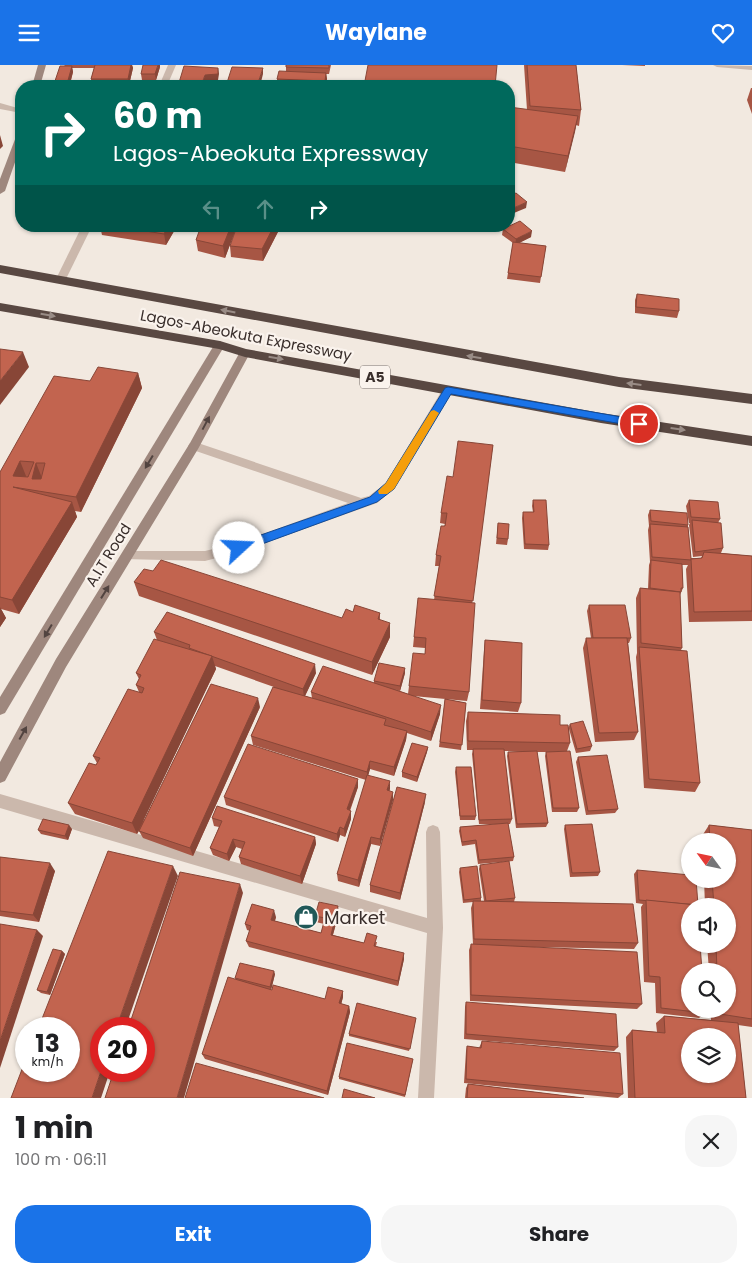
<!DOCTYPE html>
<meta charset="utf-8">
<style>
:root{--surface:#fff;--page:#f6f6f6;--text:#202124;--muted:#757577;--accent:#1a73e8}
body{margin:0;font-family:Poppins,sans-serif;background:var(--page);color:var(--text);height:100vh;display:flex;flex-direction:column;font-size:19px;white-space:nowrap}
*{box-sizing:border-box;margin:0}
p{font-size:16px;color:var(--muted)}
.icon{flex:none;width:28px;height:28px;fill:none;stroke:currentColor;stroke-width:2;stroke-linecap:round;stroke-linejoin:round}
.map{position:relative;height:1033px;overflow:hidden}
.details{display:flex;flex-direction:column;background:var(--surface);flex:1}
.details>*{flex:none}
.guide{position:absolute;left:15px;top:15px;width:500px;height:152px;border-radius:20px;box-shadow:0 1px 4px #0004;background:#00695c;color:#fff;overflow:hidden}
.needle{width:32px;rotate:303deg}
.tools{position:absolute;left:681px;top:768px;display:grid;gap:10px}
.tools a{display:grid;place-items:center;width:55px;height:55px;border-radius:50%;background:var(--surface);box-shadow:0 1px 4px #0004;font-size:25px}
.speed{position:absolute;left:15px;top:952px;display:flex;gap:10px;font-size:25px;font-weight:700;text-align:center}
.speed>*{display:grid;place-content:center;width:65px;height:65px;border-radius:50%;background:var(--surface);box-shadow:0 1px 4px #0004;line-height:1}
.speed small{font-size:12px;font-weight:400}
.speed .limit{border:8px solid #d22;background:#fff;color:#111}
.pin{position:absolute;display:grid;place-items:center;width:42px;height:42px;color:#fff;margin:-21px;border:2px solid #fff;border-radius:50%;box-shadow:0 1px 5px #0007}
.me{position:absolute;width:55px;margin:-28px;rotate:70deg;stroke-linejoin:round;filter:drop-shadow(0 0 4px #0008)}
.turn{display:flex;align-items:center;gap:18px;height:105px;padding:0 15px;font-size:22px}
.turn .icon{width:65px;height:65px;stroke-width:2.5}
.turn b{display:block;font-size:35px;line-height:42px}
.lanes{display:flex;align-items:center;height:48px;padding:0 15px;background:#0003;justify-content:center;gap:25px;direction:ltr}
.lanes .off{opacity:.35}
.round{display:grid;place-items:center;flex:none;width:52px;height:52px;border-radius:20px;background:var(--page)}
.headline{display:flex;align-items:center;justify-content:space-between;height:85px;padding:0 15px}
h1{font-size:30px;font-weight:700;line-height:38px}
.action{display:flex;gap:10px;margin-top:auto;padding:10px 15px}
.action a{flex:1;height:58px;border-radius:20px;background:var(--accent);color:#fff;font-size:20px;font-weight:700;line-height:58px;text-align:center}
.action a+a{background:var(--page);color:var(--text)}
header{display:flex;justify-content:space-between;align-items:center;height:65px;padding:0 15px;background:var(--accent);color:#fff;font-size:22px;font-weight:700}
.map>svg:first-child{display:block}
</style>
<header><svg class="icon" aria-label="menu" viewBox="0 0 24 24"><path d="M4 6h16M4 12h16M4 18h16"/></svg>Waylane<svg class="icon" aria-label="heart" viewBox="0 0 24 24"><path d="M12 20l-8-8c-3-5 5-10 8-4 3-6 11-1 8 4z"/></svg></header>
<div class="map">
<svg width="752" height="1033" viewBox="0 0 752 1033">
<rect width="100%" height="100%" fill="#f2e9e0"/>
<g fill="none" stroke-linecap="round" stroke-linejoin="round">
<g fill="#cbb8ac" fill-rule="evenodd">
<polygon points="713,0 752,1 752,5 717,2"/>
<polygon points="448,321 453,325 394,424 377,438 243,486 205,496 123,494 121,491 123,488 127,486 205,486 238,478 348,438 190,384 188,381 190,378 198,378 361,433 369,431 386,418 444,322"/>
</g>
<g fill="#cbb8ac" fill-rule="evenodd">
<polygon points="168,0 176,0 167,21 159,21"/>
<polygon points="0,38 21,44 21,48 0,44"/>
<polygon points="82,161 92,161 66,214 61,217 58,216 56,214"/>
<polygon points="0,729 427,853 426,767 428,762 433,760 438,762 440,767 443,863 434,1033 418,1033 427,868 0,743"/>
</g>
<g fill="#9e877d" fill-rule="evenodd">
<polygon points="38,0 46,0 40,21 32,21"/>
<polygon points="21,66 21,80 5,126 0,129 0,114 17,69"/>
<polygon points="220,276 225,280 5,648 0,650 0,632 216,277"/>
<polygon points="245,284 250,288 198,384 66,602 5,716 0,718 0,697 56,594 190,378 241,285"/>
</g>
<g fill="#594842" fill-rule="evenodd">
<polygon points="0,200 619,312 752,329 752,339 619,322 0,208"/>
<polygon points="0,238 220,276 246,284 601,348 752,371 752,381 601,358 245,292 219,284 0,246"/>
</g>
</g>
<g fill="#a75644">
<polygon points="64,0 132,0 133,3 129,20 92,20 91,14 94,3 72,3 73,7 70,20 79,20 79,21 55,21 54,19 65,1"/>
<polygon points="331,0 329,9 326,9 327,14 325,21 261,21 277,20 277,14 286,6 286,2"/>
<polygon points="524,0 576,0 581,45 579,61 576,60 565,107 509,97 509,42 527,45"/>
<polygon points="622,0 645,0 645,1"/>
<polygon points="160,2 156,15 142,15 141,9"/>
<polygon points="751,23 752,23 752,49 747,35"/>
<polygon points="100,161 177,161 166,180 102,170"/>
<polygon points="237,161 225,193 198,186 196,175"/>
<polygon points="281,161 263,196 231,192 230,181"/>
<polygon points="503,164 531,172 519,178 546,181 540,218 507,214 513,178 502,170"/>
<polygon points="637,229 679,246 677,253 635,248 635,235"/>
<polygon points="138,308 142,323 81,447 75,446 77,452 19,549 1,544 6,553 0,562 0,407 90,316"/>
<polygon points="493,380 472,538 469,627 467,636 413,631 440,649 431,676 407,668 406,675 394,711 370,704 368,710 390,724 389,725 393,735 380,781 371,779 359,822 338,816 337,809 366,715 253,680 251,671 274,622 215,601 216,604 143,756 260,642 193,791 143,773 139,766 137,769 75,749 68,738 97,698 93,691 139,627 136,620 139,614 136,608 157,575 154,567 316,608 305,631 312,633 311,627 374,618 374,616 405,608 400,626 394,624 408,629 409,621 425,589 425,583 413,582 414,572 434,535 439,501 435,501 436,490 445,459 440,458 441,448 453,412"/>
<polygon points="533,435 549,480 548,485 524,484 522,453 523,447 533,447 532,441"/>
<polygon points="689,435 720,454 718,458 723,483 721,488 752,491 752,556 689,557 686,504 688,500 682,500 683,523 680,530 682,583 681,585 700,718 695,727 644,723 636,592 637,588 636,533 640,523 648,524 649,500 650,497 648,465 649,461 648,450 650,445 688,460 688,462 691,493 701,493 702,491 693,492 689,460 690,458 689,458 686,441"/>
<polygon points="498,458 508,474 507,480 496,479"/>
<polygon points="134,517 342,553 353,547 380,548 380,555 390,572 372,610 139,531"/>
<polygon points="589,540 631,573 629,578 628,578 638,667 634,675 595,677 583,583 586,573 591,573 587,546"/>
<polygon points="485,575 521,638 518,647 480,644 484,585"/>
<polygon points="445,634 466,638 461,685 439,682"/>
<polygon points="468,647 560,660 568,663 570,659 592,681 590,686 576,688 569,664 570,678 567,686 579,743 577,747 552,747 545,691 546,687 537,687 548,758 546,762 516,763 507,691 508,687 523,686 504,686 512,754 510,759 508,759 514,792 513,796 478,799 475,779 462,781 459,766 460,762 502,759 479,759 472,689 473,685 467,685 466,656"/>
<polygon points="428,682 427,687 417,717 402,712 402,707"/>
<polygon points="578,692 618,744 615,748 586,750 576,697"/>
<polygon points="456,702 476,751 475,755 460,755 455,707"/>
<polygon points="358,722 350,746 351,746 351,754 345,772 340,770 338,777 226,740 224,732"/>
<polygon points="425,737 400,835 370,827 370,820"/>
<polygon points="212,753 315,772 316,779 302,819 241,799 239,792 242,784 236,782 229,796 213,790 210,783 219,762 214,761"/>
<polygon points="565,760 600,807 598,811 570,812 564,764"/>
<polygon points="709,760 752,765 752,962 738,960 746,1033 628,1033 626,972 632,965 657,967 656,958 664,951 711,955 710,944 728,944 728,906 709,906 707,879 728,879 728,841 705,841 704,814 728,814 728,776 702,776 702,771"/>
<polygon points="72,764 68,775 41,769 38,765"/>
<polygon points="0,792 55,806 39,857 0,851"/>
<polygon points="480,800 515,833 514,837 638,878 634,884 534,882 642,939 637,944 470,936 469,885 471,879 473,879 471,843 473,837 463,838 459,807 460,803 481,833 481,836 484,836 479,804"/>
<polygon points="637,805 698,840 697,841 705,948 699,953 656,948 655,918 644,917 641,842 643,839 636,838 634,809"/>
<polygon points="339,848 333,870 364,878 377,877 376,881 404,894 398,921 249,882 246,876 250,866 247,865 245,859 276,852 275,856 321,868 324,859 316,857 315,851"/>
<polygon points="62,886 65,889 50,930 41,928 37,925"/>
<polygon points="275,909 271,925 325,934 343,926 343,932 341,939 349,941 350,947 328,1030 205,994 202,989 236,915 235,913"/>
<polygon points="466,937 618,982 614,986 464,974 465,942"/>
<polygon points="416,953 409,986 349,971 349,969"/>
<polygon points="482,976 623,1029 618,1033 464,1018 466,986 467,981 479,983"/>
<polygon points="413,994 405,1032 339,1014 339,1012"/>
<polygon points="468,1019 584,1033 465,1033 466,1023"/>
</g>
<g fill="#884637">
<polygon points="131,0 132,0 133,3 129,20 128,14"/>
<polygon points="158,0 160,0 160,2 156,15 155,9"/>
<polygon points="72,1 73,7 69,21 67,21 67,19"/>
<polygon points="218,3 219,9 218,15 206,16 204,21 201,21 205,10"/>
<polygon points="263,3 263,9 260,21 257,21"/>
<polygon points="326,8 327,14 325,21 325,16"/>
<polygon points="578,51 575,67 565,107 568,91"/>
<polygon points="0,70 3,81 0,84"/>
<polygon points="527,137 526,143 509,150 509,145"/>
<polygon points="168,161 177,161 166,180 164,169"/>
<polygon points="231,161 237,161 225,193 223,181"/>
<polygon points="274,161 281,161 263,196 262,184"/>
<polygon points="532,166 531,172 515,180 516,174"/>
<polygon points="23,287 29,302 0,340 0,316"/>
<polygon points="138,308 142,323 81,447 76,432"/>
<polygon points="20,396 26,411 21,423 13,411"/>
<polygon points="36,398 42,413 39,426 32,414"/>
<polygon points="72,437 77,452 19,549 12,535"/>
<polygon points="0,542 6,553 0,562"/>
<polygon points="390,558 390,572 372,610 372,597"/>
<polygon points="212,591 216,604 137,769 132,758"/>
<polygon points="315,599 316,608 304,633 303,624"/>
<polygon points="405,603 405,608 400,626 400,621"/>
<polygon points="258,633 260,642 193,791 190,783"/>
<polygon points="441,640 440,649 431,676 431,667"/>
<polygon points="407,666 406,675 394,711 394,702"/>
<polygon points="428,682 427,687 417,717 417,712"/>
<polygon points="370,696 370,704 367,715 367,707"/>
<polygon points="358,714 358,722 347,752 347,744"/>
<polygon points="390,716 390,724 387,733 387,725"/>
<polygon points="393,727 393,735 380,781 380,774"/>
<polygon points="426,729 425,737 400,835 400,828"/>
<polygon points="351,746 351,754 345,772 344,764"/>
<polygon points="69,760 72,764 68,775 65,771"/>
<polygon points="340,762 340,770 338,777 337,769"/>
<polygon points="315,772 316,779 302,819 300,811"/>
<polygon points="371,772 371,779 359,822 358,815"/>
<polygon points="233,774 236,782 229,796 227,789"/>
<polygon points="50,798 55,806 39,857 33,850"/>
<polygon points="173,801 178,811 125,964 116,964"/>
<polygon points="240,819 243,828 184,1033 177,1033"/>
<polygon points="338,841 339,848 331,876 331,870"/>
<polygon points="274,845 276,852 273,861 271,855"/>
<polygon points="37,865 43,871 0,1003 0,976"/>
<polygon points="62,886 65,889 50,930 47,927"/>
<polygon points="404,888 404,894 398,921 398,916"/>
<polygon points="274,906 275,909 271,925 270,922"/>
<polygon points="343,926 343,932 340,944 339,938"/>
<polygon points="349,941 350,947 328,1030 327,1026"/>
<polygon points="101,1006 110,1006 101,1033 92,1033"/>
</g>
<g fill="#c2644f" stroke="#884637" fill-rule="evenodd">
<polygon points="95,0 131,0 128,14 91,14"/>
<polygon points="143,0 158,0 155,9 141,9"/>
<polygon points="286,0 329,0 329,3 286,2"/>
<polygon points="368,0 497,0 495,21 364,21"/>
<polygon points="527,0 576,0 581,45 530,41"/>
<polygon points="60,1 72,1 67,19 54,19"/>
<polygon points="184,1 218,3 218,9 205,10 201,21 178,21"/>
<polygon points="232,2 263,3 257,21 226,21"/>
<polygon points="279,6 326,8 325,16 277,14"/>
<polygon points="262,19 300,21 261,21"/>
<rect x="55" y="20" width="24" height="1"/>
<polygon points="84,20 144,20 144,21 83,21"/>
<polygon points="509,42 578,51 568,91 509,81"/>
<polygon points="516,128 527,137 509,145 509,131"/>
<polygon points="520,156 532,166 516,174 503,164"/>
<polygon points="115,161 168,161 164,169"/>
<polygon points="201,161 231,161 223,181 196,175"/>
<polygon points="237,161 274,161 262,184 230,181"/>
<polygon points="513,177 546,181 541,212 508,208"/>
<polygon points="637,229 679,234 679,246 636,242"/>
<polygon points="0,284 23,287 0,316"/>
<path d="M98,302L138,308L76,432L13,422L72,437L12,535L0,532V407L54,311L90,316ZM20,396L34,397L28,412L13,411ZM36,398H45L41,414H32Z"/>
<polygon points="458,376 493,380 473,536 434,531 441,491 436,490 441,461 445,461 447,448 441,448 447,411 453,412"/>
<polygon points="533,435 546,435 549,480 525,479 523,447 534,447"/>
<polygon points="689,435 718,437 720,454 691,452"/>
<polygon points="650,445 687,448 688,460 651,456"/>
<polygon points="692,455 721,458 723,483 695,487"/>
<polygon points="498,458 509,459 508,474 497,473"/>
<polygon points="650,459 688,462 691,493 691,495 652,492"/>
<polygon points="704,487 752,491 752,546 694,547 691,494 702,493"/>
<polygon points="161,495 342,553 346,544 353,547 355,540 380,548 378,554 390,558 372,597 134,517 144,504 153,506"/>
<polygon points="651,495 682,499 683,523 681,523 681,527 650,523"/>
<polygon points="640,523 680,527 682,583 641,578"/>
<polygon points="418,533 475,538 469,627 409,621 413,588 425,589 426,573 414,572"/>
<polygon points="589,540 625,540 631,573 593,573"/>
<polygon points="167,547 315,599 303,624 189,583 190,580 154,567"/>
<polygon points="586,573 627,573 638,667 599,668"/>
<polygon points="154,574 212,591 132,758 68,738 89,698 96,700 100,693 93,691 128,624 142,628 144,623 136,620 141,610 136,608"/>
<polygon points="485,575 522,578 521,638 482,635"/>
<polygon points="639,582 687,586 700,718 649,714"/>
<polygon points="379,598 405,603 400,621 374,616"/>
<polygon points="323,601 441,640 431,667 311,627"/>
<polygon points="211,619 258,633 190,783 139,766"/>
<polygon points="273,622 386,654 384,660 407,666 394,702 370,696 367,707 251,671"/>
<polygon points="445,634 466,638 462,680 440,677"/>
<polygon points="468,647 560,650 560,660 568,660 570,678 468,676"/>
<polygon points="583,656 592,681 577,684 570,659"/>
<polygon points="412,678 428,682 417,712 402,707"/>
<polygon points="248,679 358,714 347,744 351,746 344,764 340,762 337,769 224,732"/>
<polygon points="473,684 504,684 512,754 479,755"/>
<polygon points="537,686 548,758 517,759 508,687"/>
<polygon points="570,686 579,743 553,743 546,687"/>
<polygon points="607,690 618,744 588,746 578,692"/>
<polygon points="456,702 471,702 476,751 460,751"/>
<polygon points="367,710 390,716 387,725 393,727 380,774 371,772 358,815 337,809"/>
<polygon points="397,722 426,729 400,828 370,820"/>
<polygon points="217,741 315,772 300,811 239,792 245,777 233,774 227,789 210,783 222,756 212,753"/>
<polygon points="43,754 69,760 65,771 38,765"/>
<polygon points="508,758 514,792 479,795 476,775 462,777 460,762"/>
<polygon points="592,759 600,807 572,808 565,760"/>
<polygon points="709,760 752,765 752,954 720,949 719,944 728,944 728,906 717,906 716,879 728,879 728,841 714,841 712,814 728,814 728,776 710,776"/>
<polygon points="108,786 173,801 116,964 101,964 101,1006 92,1033 11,1033 26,994 26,1006 69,1006 69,964 38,964"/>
<polygon points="0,792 50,798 33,850 0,846"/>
<polygon points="509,796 515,833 486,836 480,800"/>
<polygon points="477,801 481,833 464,835 460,803"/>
<polygon points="637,805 690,810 690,814 696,814 698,840 639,835"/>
<polygon points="180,807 240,819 177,1033 105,1033 114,1006 144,1006 144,964 128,964"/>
<polygon points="646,835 697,840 697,841 690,841 690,879 700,879 702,906 690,906 690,944 704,944 705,948 661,943 660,912 649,911"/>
<polygon points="473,836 633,839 638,878 474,874"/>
<polygon points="319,837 338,841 331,870 364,878 367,868 377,871 374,881 404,888 398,916 246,876 251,861 245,859 252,839 274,845 271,855 321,868 325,853 315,851"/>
<polygon points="0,859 37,865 0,976"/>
<polygon points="471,879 637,887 642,939 471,930"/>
<polygon points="53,884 62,886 47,927 37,925"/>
<polygon points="240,898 274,906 270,922 235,913"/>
<polygon points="228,912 272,925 273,920 325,934 328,922 343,926 339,938 349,941 327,1026 202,989"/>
<polygon points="466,937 616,949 618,982 466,969"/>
<polygon points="357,938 416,953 410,984 349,969"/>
<path d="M664,951L738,958L746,1033H635L632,965L665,968ZM690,971H728V1009H690Z"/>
<polygon points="482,976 620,988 623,1029 466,1014 467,981 481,983"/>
<polygon points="347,978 413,994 405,1030 339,1012"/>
<polygon points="196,998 324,1033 185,1033"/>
<polygon points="468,1019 584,1033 467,1033"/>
<polygon points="344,1024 375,1033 342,1033"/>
</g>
<defs><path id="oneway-solid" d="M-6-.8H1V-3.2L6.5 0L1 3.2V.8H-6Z" transform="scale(1.25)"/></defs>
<g fill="#998c86">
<use href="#oneway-solid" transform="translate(228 246) rotate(-169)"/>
<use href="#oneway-solid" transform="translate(48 250) rotate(10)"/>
<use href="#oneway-solid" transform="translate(474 292) rotate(-170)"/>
<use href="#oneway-solid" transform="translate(276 293) rotate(10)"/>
<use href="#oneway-solid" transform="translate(634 319) rotate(-173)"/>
<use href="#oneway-solid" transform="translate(678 364) rotate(8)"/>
</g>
<g fill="#524440">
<use href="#oneway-solid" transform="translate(206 358) rotate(-62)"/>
<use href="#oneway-solid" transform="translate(149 397) rotate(121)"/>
<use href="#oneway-solid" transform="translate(105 527) rotate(-58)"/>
<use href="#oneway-solid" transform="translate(48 566) rotate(121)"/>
<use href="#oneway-solid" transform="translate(23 668) rotate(-61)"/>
</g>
<polygon fill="#1a73e8" stroke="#114b97" points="448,322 639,355 644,359 639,362 451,329 394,424 377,437 243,486 235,486 234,483 235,479 370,432 386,418 445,323"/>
<polygon fill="#f59e0b" points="434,345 439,348 394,424 387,429 379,429 378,426 386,418 431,346"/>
<defs>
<symbol id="shop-disc" viewBox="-11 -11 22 22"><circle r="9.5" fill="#215959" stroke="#faf3ed"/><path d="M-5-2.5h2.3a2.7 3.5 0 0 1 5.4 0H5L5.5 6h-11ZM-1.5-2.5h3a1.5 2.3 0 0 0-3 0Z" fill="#fff"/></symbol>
</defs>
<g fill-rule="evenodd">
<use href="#shop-disc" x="292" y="838" width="28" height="28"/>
</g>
<g text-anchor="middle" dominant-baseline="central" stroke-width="4.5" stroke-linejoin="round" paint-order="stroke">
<rect fill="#faf3ed" stroke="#736965" stroke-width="1" x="360" y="300.5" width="30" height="23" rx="4"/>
<g font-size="14" font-weight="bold" fill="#392e2b">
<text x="375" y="312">A5</text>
</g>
<g font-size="15" fill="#392e2b" stroke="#faf3ed">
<text transform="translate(246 270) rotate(11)">Lagos-Abeokuta Expressway</text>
<text transform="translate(108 490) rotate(-58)">A.I.T Road</text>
</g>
<g font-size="18" fill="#392e2b" stroke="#faf3ed" text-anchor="start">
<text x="324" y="852">Market</text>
</g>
</g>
</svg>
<div class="tools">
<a><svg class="needle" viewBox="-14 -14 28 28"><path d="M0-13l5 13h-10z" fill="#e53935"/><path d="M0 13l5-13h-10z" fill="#757577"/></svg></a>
<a><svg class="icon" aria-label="sound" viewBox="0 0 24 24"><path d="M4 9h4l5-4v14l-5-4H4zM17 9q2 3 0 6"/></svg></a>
<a><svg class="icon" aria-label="search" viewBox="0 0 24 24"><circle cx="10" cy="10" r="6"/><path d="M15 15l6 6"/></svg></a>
<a><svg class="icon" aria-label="layers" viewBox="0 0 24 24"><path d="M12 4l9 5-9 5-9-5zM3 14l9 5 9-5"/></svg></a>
</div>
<div class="speed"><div>13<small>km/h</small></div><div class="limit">20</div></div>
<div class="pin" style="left:639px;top:359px;background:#d93025"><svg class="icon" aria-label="arrive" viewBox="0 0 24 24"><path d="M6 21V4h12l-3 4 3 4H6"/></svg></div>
<svg class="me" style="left:239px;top:483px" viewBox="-20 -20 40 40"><circle r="19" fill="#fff"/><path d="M0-13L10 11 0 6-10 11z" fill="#1a73e8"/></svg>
<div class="guide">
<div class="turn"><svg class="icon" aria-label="right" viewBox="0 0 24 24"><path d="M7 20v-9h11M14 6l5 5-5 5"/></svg><div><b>60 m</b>Lagos-Abeokuta Expressway</div></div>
<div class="lanes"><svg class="icon off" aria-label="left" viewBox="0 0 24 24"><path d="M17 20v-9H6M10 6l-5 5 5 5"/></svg><svg class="icon off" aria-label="ahead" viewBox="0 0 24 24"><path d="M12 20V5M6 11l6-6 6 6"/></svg><svg class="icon" aria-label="right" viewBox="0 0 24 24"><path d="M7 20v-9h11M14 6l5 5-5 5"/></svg></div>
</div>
</div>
<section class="details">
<div class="headline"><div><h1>1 min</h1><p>100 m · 06:11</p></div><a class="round"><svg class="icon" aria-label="close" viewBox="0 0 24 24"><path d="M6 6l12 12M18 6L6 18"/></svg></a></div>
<div class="action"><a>Exit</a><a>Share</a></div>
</section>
